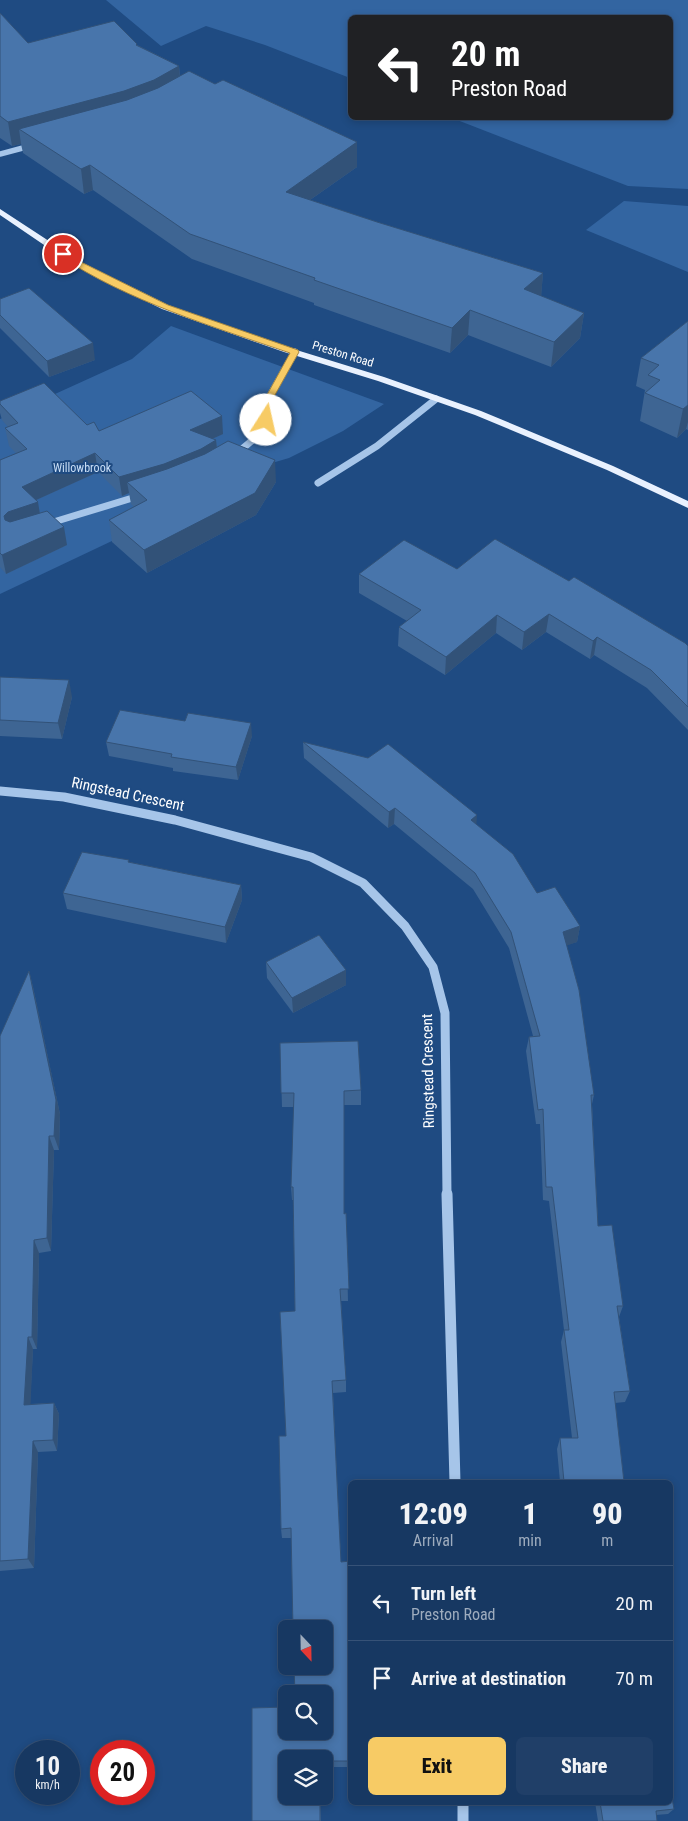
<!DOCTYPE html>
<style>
:root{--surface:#173862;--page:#203f68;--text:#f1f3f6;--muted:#9eacbe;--line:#365277;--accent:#f7cb65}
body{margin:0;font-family:"Roboto Condensed",sans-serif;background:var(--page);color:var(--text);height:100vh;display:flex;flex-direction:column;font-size:19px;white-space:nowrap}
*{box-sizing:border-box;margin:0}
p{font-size:16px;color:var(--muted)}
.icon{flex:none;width:28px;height:28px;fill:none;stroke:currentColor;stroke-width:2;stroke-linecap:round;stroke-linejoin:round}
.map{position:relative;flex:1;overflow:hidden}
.panel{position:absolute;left:348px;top:1480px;width:325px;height:325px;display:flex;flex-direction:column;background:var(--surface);border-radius:8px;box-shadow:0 2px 8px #0003,0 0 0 1px var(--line)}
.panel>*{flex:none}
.guide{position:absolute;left:348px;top:15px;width:325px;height:105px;border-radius:8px;box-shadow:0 2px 8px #0003,0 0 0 1px var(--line);background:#202124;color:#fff;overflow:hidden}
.needle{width:32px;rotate:158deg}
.fabs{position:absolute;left:278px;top:1620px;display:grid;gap:10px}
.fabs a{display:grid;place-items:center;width:55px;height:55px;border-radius:8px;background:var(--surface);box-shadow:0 2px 8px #0003,0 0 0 1px var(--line);font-size:25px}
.speed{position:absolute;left:15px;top:1740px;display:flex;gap:10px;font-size:25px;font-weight:700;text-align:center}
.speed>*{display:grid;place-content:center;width:65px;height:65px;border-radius:50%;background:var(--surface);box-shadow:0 2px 8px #0003,0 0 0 1px var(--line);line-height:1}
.speed small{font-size:12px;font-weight:400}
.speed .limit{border:8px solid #d22;background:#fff;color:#111}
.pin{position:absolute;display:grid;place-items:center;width:42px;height:42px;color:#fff;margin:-21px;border:2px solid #fff;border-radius:50%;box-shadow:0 1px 5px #0007}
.me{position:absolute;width:55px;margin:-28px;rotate:10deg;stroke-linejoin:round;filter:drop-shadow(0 0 4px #0008)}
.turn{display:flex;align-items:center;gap:18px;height:105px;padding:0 20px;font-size:22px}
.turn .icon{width:65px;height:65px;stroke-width:2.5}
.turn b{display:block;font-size:35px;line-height:42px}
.eta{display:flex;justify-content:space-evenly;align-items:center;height:85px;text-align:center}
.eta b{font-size:30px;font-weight:800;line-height:35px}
.cta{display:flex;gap:10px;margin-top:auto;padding:10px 20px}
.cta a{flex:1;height:58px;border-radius:8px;background:var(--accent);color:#111;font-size:20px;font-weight:800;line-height:58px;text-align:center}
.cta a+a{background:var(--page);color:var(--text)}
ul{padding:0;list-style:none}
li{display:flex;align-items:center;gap:15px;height:75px;padding:0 20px;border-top:1px solid var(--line)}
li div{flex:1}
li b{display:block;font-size:19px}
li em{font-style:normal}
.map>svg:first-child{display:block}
</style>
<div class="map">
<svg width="688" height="1821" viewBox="0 0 688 1821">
<rect width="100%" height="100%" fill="#1f4b82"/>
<g fill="#3365a1">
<polygon points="106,0 688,0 688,189 628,186 452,118 670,118 670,18 350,18 350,78 265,45 206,26 161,46"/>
<polygon points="624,201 688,206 688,272 586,230"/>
<polygon points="171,326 384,404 343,431 289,458 238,473 114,540 0,594 0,419 132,359"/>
</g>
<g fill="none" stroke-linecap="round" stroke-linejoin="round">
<polyline stroke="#a6c5e9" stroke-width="5.5" points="0,154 34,145"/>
<g stroke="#a6c5e9" stroke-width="7">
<polyline points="236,454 261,433 266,420 267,401 295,352"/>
<polyline points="318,483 377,446 436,399"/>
<polyline points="47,524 139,496"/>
</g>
<polyline stroke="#a6c5e9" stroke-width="9" points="0,791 64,797 175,820 311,857 363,883 405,926 433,967 445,1013 447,1195"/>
<g stroke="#a6c5e9" stroke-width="11">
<polyline points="447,1194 455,1482"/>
<polyline points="463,1802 463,1821"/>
</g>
<polygon fill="#e9f1fe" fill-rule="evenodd" points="0,209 81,262 168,305 290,348 384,377 481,411 613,466 688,501 688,508 607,470 475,415 378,381 284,352 162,309 75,266 0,215"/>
</g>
<g fill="#3e6593">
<polygon points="0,13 28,43 137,45 179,66 180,76 357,167 310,200 377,222 543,273 541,296 584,313 580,338 551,367 468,335 450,353 314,305 314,303 192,259 93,190 84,194 23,153 21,144 12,146 0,138"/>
<polygon points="0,299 95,360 49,377 0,328"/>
<polygon points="688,321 688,430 686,429 677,438 640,421 645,390 636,386 641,358"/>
<polygon points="0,401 87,425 99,431 223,434 212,439 216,440 217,448 276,482 256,515 147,573 112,542 109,520 134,507 131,504 129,493 122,496 98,472 36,500 40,513 67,545 6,574 0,567 0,460 16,453 9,446 5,428 8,427 2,420 0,413"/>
<polygon points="457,569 569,581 688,646 688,730 647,688 594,655 590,659 546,632 522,650 496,633 445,675 398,646 399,627 407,621 359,593 359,574"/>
<polygon points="0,677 72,697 62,739 0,736"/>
<polygon points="252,736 238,780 173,771 173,768 109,756 106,742"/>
<polygon points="303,742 476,824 537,893 580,926 577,942 566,945 594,1095 592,1104 598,1226 623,1306 619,1317 630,1391 625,1402 615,1403 624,1482 560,1482 557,1449 560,1438 572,1438 561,1342 564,1330 549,1201 543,1200 540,1124 536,1124 526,1051 529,1037 533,1036 509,948 473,889 394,824 388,828 304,758"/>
<polygon points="129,860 129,862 241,885 242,900 226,943 67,909 63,893"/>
<polygon points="266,962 346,985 293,1013 267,978"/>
<polygon points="29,971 33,987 60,1114 59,1150 54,1150 51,1251 39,1253 37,1349 33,1349 30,1404 54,1403 59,1414 57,1451 38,1452 34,1568 0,1571 0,1036"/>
<polygon points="358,1041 361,1090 361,1105 344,1105 344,1214 346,1213 348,1301 341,1301 346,1380 346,1392 333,1393 341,1562 350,1561 350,1767 324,1767 324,1759 286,1759 286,1796 320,1796 321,1821 252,1821 252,1708 286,1707 286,1731 324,1731 324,1694 295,1694 294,1666 324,1666 324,1629 293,1629 291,1538 282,1538 281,1529 279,1436 286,1436 280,1312 295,1311 293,1200 292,1200 291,1187 294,1107 282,1107 280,1043"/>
<polygon points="595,1802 670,1802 674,1809 668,1814 656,1815 657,1821 598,1821"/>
</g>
<g fill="#325278">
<polygon points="179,66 181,90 19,129 21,144 12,146 8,122"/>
<polygon points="357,142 357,167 287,216 286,192"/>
<polygon points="90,165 93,190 84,194 81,169"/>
<polygon points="543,273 541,298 524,289"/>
<polygon points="470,310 468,335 450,353 452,328"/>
<polygon points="584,313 580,338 551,367 554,342"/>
<polygon points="93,343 95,360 49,377 47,361"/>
<polygon points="688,405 688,422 686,429 677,438 683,409"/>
<polygon points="222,416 223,434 192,448 190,430"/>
<polygon points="216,440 218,459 127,482 129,493 122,496 119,477"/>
<polygon points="95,453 98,472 25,505 22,487"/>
<polygon points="275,460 276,482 256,515 147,573 144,550"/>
<polygon points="38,502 41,521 8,534 4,516 8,512"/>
<polygon points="64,527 67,545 6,574 2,555"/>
<polygon points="549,614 546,632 522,650 524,632"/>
<polygon points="497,615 496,633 445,675 446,657"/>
<polygon points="597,637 594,655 590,659 593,641"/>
<polygon points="69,680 72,697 62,739 58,723"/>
<polygon points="251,723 252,736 238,780 236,767"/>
<polygon points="395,808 394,824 388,828 389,812"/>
<polygon points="477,815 476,831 471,820"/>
<polygon points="241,885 242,900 226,943 225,927"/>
<polygon points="580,926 577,942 560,948 563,932"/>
<polygon points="346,970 346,985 293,1013 292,998"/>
<polygon points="29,971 33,987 60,1114 59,1150 54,1136"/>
<polygon points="49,1136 54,1150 51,1251 47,1238"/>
<polygon points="34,1240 39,1253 37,1349 32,1337"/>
<polygon points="28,1337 33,1349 30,1416 24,1405"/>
<polygon points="54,1403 59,1414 57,1451 53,1440"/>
<polygon points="33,1441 38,1452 34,1568 28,1559"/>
</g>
<g fill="#4875ab" stroke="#325278">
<polygon points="0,13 28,43 114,21 137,44 136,45 179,66 154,80 124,91 8,122 0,116"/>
<polygon points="189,71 215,84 223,80 357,142 286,192 377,222 543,273 524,289 584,313 554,342 470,310 452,328 314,280 315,278 190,234 90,165 81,169 19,129 127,100 158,88"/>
<polygon points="29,288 93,343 47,361 0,315 0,299"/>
<polygon points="688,321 688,405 683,409 645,393 660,380 648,375 659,365 641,358"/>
<polygon points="44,383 87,425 94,422 99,431 191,391 222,416 190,430 216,440 201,449 164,464 119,477 95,453 22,487 38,502 8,512 4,516 5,520 10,522 47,511 64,527 2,555 0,553 0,460 27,449 5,428 18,423 0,404 0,401"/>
<polygon points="228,441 275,460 255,493 144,550 109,520 147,500 127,482 167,469 205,454"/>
<polygon points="495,539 569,581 574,577 685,643 688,646 688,707 651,670 597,637 593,641 549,614 524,632 497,615 446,657 399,627 421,610 359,574 404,540 457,569"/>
<polygon points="0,677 69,680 58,723 0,720"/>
<polygon points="120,710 185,721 188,713 251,723 236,767 171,757 172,754 106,742"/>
<polygon points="303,742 368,758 388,744 477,815 471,820 513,854 537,893 555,887 580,926 563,932 579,990 594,1095 591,1095 598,1226 612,1225 623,1306 617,1306 630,1391 614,1392 624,1482 564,1482 560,1438 578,1438 564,1330 569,1330 552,1187 546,1187 543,1109 538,1110 529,1037 540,1036 511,932 475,873 395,808 389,812"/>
<polygon points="82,852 129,860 128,862 241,885 225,927 63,893"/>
<polygon points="319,935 346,970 292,998 266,962"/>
<polygon points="29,971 56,1100 54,1136 49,1136 47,1238 34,1240 32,1337 28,1337 24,1405 54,1403 53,1440 33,1441 28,1559 0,1561 0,1036"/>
<polygon points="358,1041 361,1090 344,1091 344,1214 346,1213 349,1289 340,1289 346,1380 332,1381 341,1562 350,1561 350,1761 324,1761 324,1759 286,1759 286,1796 320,1796 320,1821 252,1821 252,1708 286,1707 286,1731 324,1731 324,1694 295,1694 294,1666 324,1666 324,1629 293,1629 291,1528 281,1529 279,1436 286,1436 280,1312 295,1311 293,1187 291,1187 294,1093 281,1093 280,1043"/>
<polygon points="670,1787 674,1809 656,1811 657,1821 603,1821 600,1802 670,1802"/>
</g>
<path fill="#f7cb65" stroke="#a18442" d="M60,252H66L81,262L168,305L298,350L299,352L271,402L269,422H263L261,420L263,402L290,353C214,327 127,301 60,256Z"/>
<g text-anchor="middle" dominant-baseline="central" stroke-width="4" stroke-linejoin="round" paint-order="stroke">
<g font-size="12" fill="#fff" stroke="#1f4b82">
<text transform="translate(343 354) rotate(17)">Preston Road</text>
</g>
<g font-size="12" fill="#cadff7" stroke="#1f4b82">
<text x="82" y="468">Willowbrook</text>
</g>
<g font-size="15" fill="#fff" stroke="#1f4b82">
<text transform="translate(128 794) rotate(12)">Ringstead Crescent</text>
<text transform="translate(428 1071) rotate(-91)">Ringstead Crescent</text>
</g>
</g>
</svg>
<div class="fabs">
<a><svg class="needle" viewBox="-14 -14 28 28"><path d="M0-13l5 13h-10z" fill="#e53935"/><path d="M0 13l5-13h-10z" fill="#9eacbe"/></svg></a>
<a><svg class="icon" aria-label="search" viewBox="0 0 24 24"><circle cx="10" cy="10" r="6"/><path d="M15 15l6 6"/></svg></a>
<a><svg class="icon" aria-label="layers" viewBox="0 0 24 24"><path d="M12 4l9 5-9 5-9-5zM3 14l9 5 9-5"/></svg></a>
</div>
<div class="speed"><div>10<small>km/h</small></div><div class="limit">20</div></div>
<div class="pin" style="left:63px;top:254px;background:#d93025"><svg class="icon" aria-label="arrive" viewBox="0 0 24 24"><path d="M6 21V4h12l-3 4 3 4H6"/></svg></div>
<svg class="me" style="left:266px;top:420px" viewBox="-20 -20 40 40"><circle r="19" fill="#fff"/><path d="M0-13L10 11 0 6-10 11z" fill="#f7cb65"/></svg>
<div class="guide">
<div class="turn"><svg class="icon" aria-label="left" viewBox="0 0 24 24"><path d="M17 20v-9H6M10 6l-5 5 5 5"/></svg><div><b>20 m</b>Preston Road</div></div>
</div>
<section class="panel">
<div class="eta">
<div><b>12:09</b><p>Arrival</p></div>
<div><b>1</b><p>min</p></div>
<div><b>90</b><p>m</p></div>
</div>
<ul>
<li><svg class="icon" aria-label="left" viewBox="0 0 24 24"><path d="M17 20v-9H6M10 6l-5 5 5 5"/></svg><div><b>Turn left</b><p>Preston Road</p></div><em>20 m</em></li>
<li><svg class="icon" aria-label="arrive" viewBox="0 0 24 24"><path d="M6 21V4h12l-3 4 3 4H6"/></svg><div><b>Arrive at destination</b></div><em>70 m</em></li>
</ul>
<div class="cta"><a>Exit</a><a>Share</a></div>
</section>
</div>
